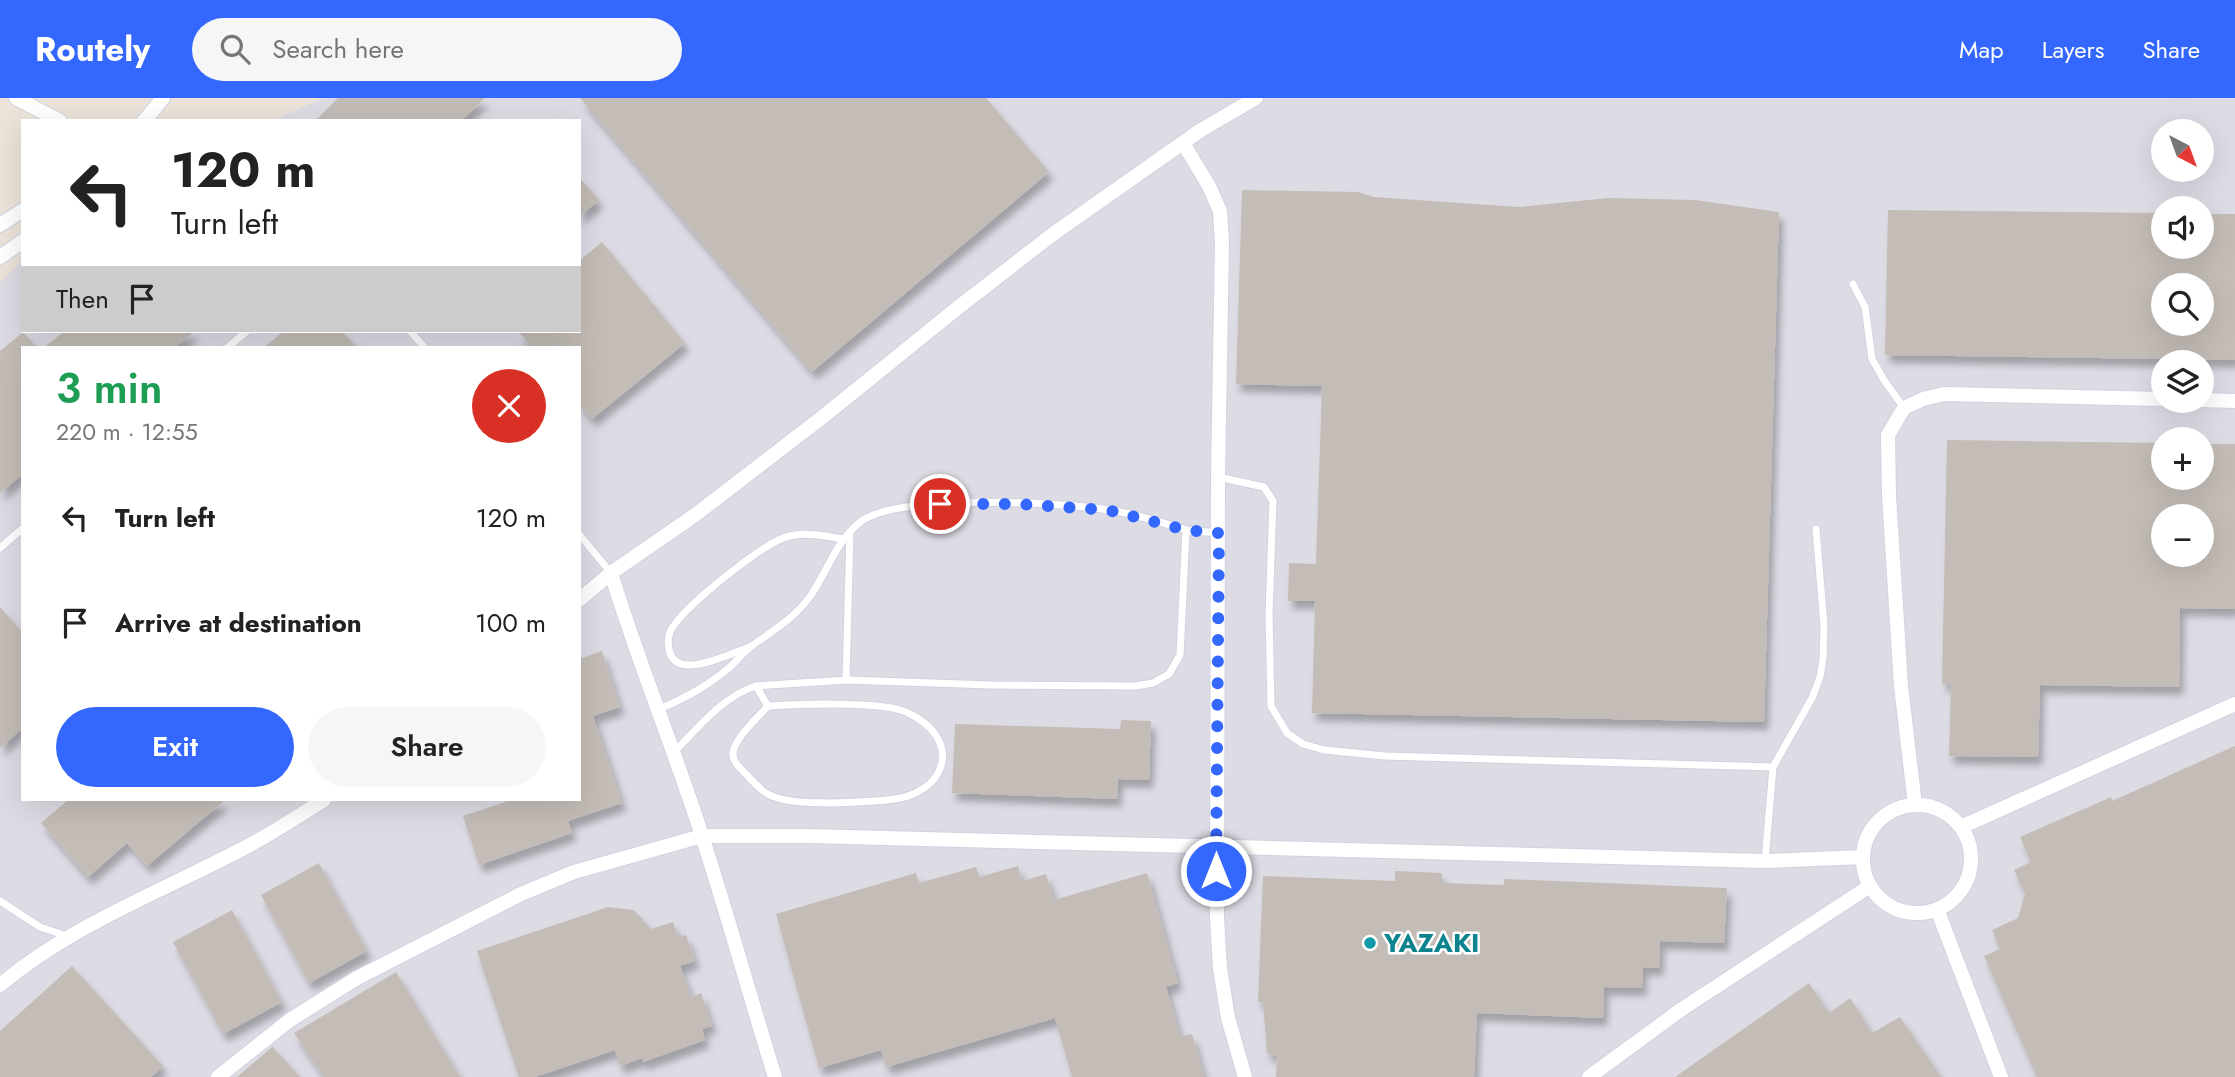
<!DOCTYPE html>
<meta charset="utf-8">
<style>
:root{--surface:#fff;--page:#f6f6f6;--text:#222;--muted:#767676;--accent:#3467fe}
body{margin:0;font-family:Jost,sans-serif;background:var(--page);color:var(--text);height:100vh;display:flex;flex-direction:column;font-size:26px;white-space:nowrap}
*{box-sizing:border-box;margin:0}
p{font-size:23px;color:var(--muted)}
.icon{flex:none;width:38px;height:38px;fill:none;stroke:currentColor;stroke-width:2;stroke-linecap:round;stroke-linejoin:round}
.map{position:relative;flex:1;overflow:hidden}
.side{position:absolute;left:21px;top:248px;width:560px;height:455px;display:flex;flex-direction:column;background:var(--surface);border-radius:0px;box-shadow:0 7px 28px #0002}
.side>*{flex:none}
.top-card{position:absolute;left:21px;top:21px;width:560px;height:214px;border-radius:0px;box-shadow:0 7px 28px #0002;background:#fff;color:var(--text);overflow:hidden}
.needle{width:46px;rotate:139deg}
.tools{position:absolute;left:2151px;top:21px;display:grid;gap:14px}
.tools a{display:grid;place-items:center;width:63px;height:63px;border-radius:50%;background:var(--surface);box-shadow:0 7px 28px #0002;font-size:35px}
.pin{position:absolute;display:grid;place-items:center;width:60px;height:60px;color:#fff;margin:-30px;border:4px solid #fff;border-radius:50%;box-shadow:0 2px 7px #0007}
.me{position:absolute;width:77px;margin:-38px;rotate:0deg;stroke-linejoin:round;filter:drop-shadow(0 0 5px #0008)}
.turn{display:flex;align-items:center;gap:24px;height:147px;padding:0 35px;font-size:32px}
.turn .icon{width:91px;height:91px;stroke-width:2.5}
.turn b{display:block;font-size:49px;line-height:60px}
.then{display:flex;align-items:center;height:66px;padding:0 35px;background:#0003;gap:14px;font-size:26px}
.round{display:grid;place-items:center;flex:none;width:74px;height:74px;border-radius:37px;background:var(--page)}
.overview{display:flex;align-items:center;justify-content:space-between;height:119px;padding:0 35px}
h1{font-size:42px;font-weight:600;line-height:52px;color:#1e9e55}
.action{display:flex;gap:14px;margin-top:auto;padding:14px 35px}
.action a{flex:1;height:80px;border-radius:42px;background:var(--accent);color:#fff;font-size:28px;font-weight:600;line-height:80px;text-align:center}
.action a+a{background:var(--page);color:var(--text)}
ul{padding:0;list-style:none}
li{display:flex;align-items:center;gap:21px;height:105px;padding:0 35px}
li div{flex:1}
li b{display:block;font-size:26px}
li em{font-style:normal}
header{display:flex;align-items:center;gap:42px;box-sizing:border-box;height:98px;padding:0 35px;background:var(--accent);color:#fff}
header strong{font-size:33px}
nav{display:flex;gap:38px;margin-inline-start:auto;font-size:24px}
.search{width:490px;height:63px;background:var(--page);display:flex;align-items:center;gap:18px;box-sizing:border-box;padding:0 24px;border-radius:38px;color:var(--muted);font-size:26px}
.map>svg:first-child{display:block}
</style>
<header>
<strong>Routely</strong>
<div class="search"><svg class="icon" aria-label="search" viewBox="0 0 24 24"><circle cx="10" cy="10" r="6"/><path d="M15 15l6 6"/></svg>Search here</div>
<nav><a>Map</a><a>Layers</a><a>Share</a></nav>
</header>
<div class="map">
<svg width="2235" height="979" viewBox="0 0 2235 979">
<defs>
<filter id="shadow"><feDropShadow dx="4.5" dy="8" stdDeviation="3.5" flood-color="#0004"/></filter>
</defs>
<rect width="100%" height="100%" fill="#ece3da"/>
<path fill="#dddbe4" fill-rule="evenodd" d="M324,0H2235V979H0V185L23,161V233H579V23H272ZM2163,33H2202V72H2163ZM2163,110H2202V149H2163ZM2163,187H2202V226H2163ZM23,250H579V702H23ZM2163,264H2202V303H2163ZM2163,341H2202V380H2163ZM2163,418H2202V457H2163Z"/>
<g fill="#c4bdb7" fill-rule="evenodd" filter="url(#shadow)">
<polygon points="338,0 485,0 461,23 315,23"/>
<polygon points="580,0 986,0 1049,74 812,274"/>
<polygon points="579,79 599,102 579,119"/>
<polygon points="1242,92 1359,94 1373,99 1519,109 1608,100 1695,102 1779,114 1764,624 1312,615 1315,503 1288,503 1289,465 1316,466 1322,288 1236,286"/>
<path d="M1888,112L2163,115V149H2202V116H2235V262L1885,257ZM2163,187H2202V226H2163Z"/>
<polygon points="602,144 685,245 592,321 579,306 579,250 533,250 518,233 579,233 579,163"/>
<polygon points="65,233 195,233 174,250 43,250"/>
<polygon points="284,233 342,233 357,250 263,250"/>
<polygon points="23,234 37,250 23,250 23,376 0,395 0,253"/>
<path d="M1947,342L2163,345V380H2202V346H2235V511L2180,510L2179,589L2040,587L2038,659L1949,658L1951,586H1942ZM2163,418H2202V457H2163Z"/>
<polygon points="0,509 23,535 23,630 0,650"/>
<polygon points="602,553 620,609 593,618 622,705 568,723 572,735 479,767 463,718 511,702 579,702 579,561"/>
<polygon points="1121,622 1151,623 1149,682 1118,681 1117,701 952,695 955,626 1120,631"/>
<polygon points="2235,648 2235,979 2037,979 1984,858 2000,851 1992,832 2018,820 2025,796 2014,772 2031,764 2020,739 2111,699 2112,703"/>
<polygon points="68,702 225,702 147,768 127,745 88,779 41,725"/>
<polygon points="319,765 367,853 309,885 261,797"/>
<polygon points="1018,768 1022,783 1046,776 1054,802 1147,775 1178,885 1166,889 1180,939 1192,936 1204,979 1072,979 1055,920 886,969 881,952 819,970 776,816 916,775 919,785 976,769 979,779"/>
<polygon points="1395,773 1442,775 1442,785 1504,787 1504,781 1727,790 1724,845 1660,843 1659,870 1643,869 1642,890 1604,889 1603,920 1477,915 1474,979 1276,979 1277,958 1267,955 1263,904 1258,904 1263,778 1395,783"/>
<polygon points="608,809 634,812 651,831 673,824 678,839 686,837 695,863 680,868 691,899 701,895 712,928 702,931 705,942 643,964 642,960 620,968 615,952 535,979 519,979 477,853"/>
<polygon points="232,812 282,904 223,936 173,844"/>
<polygon points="72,868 163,968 151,979 0,979 0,933"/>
<polygon points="396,874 460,979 324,979 294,935"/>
<polygon points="1809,885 1829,915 1850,900 1872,935 1900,919 1941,979 1675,979"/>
<polygon points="272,948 300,979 237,979 272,949"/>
</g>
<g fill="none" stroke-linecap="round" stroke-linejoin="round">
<defs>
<g id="service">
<polyline points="1853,186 1865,209 1872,261 1884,282 1904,310"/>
<polyline points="410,233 425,250"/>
<polyline points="227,250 247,233"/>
<polyline points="1218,379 1264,389 1273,403 1269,516 1271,608 1287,635 1303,646 1324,652 1385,658 1773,669"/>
<polyline points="579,436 611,475"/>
<polyline points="0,450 23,430"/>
<path d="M749,549C732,555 674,585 669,551C667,542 669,533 675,526C691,504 764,444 789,438C806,434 826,438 843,441"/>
<polyline points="846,582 850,434"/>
<path d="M756,588L768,608C759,618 734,641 733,655C732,664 741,671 747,677C752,683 759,690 766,695C788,710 860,704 887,702C948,698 965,640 906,614C882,603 797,606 768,608"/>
<path d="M657,612C684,601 708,588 730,569C738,562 744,553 753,547C774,532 793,521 809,500C827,475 835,445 859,425C894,395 1061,404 1109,412C1135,416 1161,424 1186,432"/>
<path d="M674,654C698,630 723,598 756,588L846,582L991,587L1135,588L1153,585L1169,576L1180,557L1186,432L1218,435"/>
<polyline points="1765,763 1773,669 1812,600 1820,579 1823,561 1824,527 1816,431"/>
<polyline points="0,803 40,829 67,838"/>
</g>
<g id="minor">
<polyline points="16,0 60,23"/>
<polyline points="144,23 163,0"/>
<polyline points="1183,45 1209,88 1220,113 1222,144 1218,379 1217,820 1220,870 1228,920 1245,979"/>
<polyline points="0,127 23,112"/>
<polyline points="0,159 23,143"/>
<polyline points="2202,302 2235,303"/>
<path d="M611,475C638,564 674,650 702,738C728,818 750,899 775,979"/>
<polyline points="579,502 611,475 695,417 820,321 960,208 1053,136 1201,32 1256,0"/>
<polyline points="1915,707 1901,588 1889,397 1888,337 1904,310 1923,301 1944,296 2163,301"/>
<circle cx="1917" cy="761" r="54"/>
<polyline points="1961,729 2235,606"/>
<polyline points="1937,811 2001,979"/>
<path d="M0,887C73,826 163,793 246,749C273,735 298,718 324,702"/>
<polyline points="218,979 290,922 357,880 521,796 574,774 702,738 809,738 1765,763 1863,759"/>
<polyline points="1589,979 1682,911 1870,788"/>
</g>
</defs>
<use href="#service" stroke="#cfd4e2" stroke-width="9"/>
<use href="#minor" stroke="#cfd4e2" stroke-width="16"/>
<use href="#service" stroke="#fff" stroke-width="7"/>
<use href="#minor" stroke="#fff" stroke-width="14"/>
</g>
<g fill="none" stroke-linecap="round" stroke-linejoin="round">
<polyline stroke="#3467fe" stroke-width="12" stroke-dasharray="0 21.6" points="940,406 1017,406 1108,412 1186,432 1219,435 1216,773"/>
</g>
<circle fill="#0f9aa8" stroke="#fff" stroke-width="2.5" cx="1370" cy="845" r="7"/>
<g text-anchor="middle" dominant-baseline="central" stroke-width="5" stroke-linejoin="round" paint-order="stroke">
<g font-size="26" font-weight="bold" fill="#0d838f" stroke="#fff" text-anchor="start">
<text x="1384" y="845">YAZAKI</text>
</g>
</g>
</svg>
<div class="tools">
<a><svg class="needle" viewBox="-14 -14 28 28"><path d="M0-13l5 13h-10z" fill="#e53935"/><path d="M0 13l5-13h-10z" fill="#767676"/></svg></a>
<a><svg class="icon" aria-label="sound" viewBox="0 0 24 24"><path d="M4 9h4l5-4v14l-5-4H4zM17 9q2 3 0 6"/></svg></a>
<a><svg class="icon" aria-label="search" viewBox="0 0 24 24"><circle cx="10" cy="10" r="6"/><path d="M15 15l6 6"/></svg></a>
<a><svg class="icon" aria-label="layers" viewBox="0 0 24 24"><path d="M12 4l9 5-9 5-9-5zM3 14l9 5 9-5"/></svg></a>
<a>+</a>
<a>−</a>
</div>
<div class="pin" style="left:940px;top:406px;background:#d93025"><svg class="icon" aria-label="arrive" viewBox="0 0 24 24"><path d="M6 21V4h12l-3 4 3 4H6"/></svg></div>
<svg class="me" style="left:1216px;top:773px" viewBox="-20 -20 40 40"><circle r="17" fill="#3467fe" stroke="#fff" stroke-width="3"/><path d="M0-11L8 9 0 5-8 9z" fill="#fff"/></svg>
<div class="top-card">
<div class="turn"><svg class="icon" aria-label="left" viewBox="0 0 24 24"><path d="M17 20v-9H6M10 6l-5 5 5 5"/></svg><div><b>120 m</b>Turn left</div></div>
<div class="then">Then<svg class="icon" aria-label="arrive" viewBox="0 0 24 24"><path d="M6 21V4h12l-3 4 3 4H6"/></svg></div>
</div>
<section class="side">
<div class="overview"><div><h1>3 min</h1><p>220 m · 12:55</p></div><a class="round" style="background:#d93025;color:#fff"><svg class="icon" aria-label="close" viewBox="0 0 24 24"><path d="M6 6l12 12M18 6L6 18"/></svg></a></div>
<ul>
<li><svg class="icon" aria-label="left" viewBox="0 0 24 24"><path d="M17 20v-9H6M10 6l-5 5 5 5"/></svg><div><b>Turn left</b></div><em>120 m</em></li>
<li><svg class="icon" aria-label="arrive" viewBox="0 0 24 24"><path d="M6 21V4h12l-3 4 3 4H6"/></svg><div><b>Arrive at destination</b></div><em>100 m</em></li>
</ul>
<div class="action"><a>Exit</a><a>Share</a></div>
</section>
</div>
